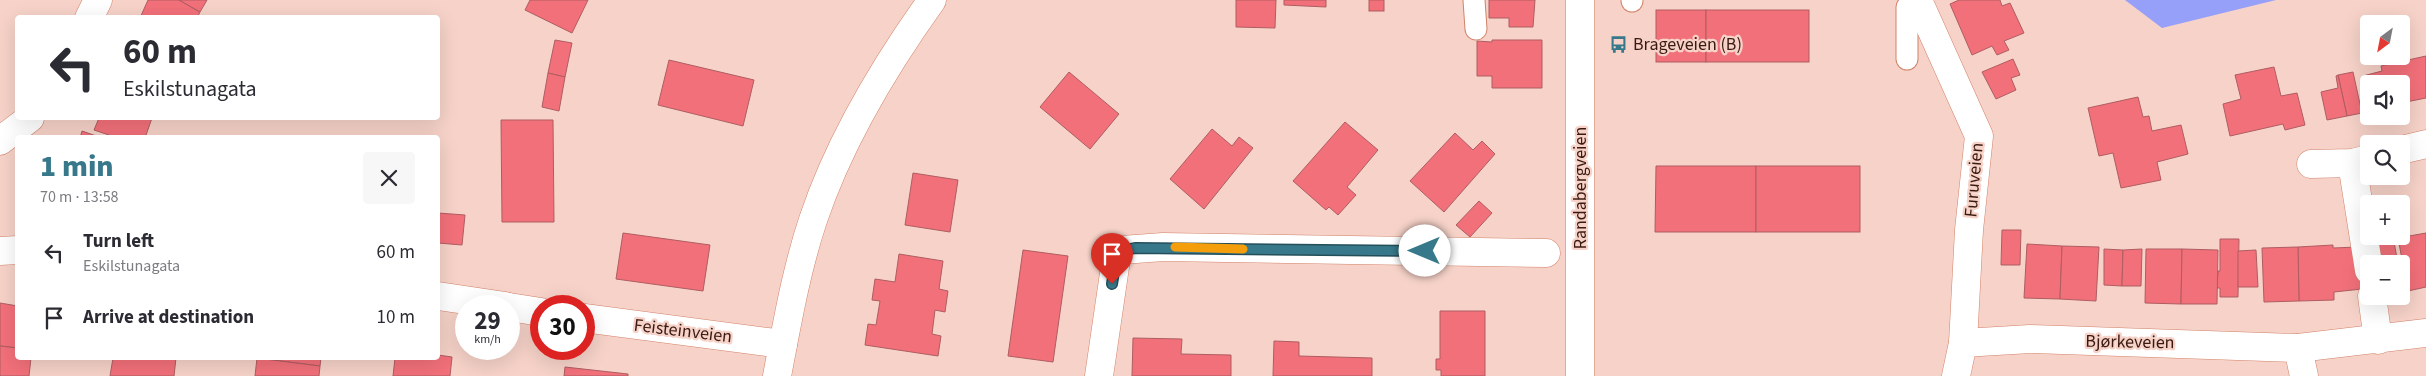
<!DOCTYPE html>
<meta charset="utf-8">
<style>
:root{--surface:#fff;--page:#f7f7f7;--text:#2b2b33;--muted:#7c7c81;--accent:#37798a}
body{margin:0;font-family:"Source Sans 3",sans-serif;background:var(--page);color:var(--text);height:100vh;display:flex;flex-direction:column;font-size:19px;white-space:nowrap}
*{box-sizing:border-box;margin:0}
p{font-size:16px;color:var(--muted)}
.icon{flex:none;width:28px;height:28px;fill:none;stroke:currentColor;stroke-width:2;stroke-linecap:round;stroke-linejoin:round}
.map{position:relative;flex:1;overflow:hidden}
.panel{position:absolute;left:15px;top:135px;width:425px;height:225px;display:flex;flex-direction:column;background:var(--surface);border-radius:5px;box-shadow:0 5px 20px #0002}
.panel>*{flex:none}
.guide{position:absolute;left:15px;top:15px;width:425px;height:105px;border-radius:5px;box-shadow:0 5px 20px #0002;background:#fff;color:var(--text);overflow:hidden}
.needle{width:32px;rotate:212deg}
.tools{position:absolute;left:2360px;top:15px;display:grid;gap:10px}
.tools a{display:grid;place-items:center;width:50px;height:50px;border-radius:5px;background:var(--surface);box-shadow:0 5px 20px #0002;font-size:25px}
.speed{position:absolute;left:455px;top:295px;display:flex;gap:10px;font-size:25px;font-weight:700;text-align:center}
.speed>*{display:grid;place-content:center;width:65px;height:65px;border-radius:50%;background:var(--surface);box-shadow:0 5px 20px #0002;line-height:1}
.speed small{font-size:12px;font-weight:400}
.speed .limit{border:8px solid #d22;background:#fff;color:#111}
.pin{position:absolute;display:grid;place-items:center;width:42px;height:42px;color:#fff;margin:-51px -21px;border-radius:50% 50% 50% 0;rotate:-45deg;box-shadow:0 0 5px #0007}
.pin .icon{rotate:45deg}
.me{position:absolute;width:55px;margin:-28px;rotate:270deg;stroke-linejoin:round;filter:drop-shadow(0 0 4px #0008)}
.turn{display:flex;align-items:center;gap:18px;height:105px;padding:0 25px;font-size:22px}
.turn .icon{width:65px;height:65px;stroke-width:2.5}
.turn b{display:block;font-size:35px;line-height:42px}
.round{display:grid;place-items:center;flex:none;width:52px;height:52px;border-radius:5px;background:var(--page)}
.head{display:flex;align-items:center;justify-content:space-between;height:85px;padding:0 25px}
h1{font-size:30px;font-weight:800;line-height:38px;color:var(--accent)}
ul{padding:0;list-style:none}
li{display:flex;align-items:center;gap:15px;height:65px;padding:0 25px}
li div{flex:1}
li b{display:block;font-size:19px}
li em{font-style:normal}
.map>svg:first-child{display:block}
</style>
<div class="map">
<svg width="2426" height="376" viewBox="0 0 2426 376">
<rect width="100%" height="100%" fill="#f6d2c8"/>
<polygon fill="#96a0f9" points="2125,0 2276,0 2162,28"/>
<g fill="#f2707a" stroke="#af5d61">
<polygon points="148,0 179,0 200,12 197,18 140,18"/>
<polygon points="179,0 207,0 200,12"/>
<polygon points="530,0 588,0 572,33 525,10"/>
<polygon points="1236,0 1276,0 1275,28 1236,27"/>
<polygon points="1284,0 1326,0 1326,7 1284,5"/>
<rect x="1369" y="0" width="15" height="11"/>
<polygon points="1489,0 1535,0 1533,27 1509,27 1509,18 1489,18"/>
<polygon points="1959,0 2000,0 2002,6 2010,3 2024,33 2004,41 2009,50 1997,55 1992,46 1972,55 1950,4"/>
<rect x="1656" y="10" width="50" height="52"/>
<rect x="1706" y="10" width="103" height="52"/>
<polygon points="555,40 572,43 565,77 548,73"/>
<polygon points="1492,40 1542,40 1542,88 1492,88 1492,76 1477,76 1477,41 1492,42"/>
<polygon points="2426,56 2426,98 2401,103 2401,84 2369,84 2369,101 2363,76 2382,71 2381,66"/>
<polygon points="2013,59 2020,75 2011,78 2016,90 1996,99 1982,72"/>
<polygon points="669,60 754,80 743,126 658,105"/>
<polygon points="2274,67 2281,96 2297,93 2305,125 2285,130 2283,124 2230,136 2223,104 2241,99 2235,75"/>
<polygon points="1069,72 1119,114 1090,149 1040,107"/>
<polygon points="2353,72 2362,113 2347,116 2338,75"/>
<polygon points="548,73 565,77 559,111 542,107"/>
<polygon points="2338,75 2347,116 2327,120 2321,92 2338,88 2336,76"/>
<polygon points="2138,97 2143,117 2149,116 2152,131 2181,125 2188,154 2157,162 2161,180 2121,188 2113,153 2099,156 2088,108"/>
<polygon points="99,118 152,118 145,138 108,138 109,135 94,130"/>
<polygon points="501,120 553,120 554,222 502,222"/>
<polygon points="1345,122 1378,150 1347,187 1356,195 1338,215 1329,207 1326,210 1293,181"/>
<polygon points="1212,129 1232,146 1239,137 1253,148 1204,209 1170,179"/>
<polygon points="82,131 102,138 80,138"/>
<polygon points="1455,133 1473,150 1482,141 1495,154 1444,212 1410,181"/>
<polygon points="1656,166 1756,166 1756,232 1655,232"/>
<rect x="1756" y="166" width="104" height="66"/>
<polygon points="913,173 958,180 950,232 905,225"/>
<polygon points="1479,201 1492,213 1470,237 1456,225"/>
<polygon points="438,213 465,215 462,245 438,243"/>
<polygon points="2002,230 2021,230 2020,265 2001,265"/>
<polygon points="623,233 710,245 703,291 616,279"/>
<polygon points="2426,233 2426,287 2408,291 2398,238"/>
<polygon points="2376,236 2393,236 2398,264 2380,264"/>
<polygon points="2220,239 2239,239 2238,297 2220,297 2220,288 2217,288 2218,271 2220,271"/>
<polygon points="2027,244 2062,246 2060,299 2024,298"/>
<polygon points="2333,245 2333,248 2357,247 2362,289 2334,292 2334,300 2299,301 2298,247"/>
<polygon points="2062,246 2099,247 2096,301 2060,299"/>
<polygon points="2298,247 2299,301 2264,302 2262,248"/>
<polygon points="2104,249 2123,250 2122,286 2104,285"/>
<polygon points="2142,249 2141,286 2122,286 2123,250"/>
<polygon points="2146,249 2182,249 2181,304 2145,303"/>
<polygon points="2182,249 2218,250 2217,304 2181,304"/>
<polygon points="1023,250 1068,256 1053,362 1008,356"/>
<polygon points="2256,250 2258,287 2238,287 2238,251"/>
<polygon points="899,254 943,261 939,289 948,291 945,312 935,310 932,334 941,336 938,356 865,345 868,324 876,325 880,301 872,300 875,279 895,282"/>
<polygon points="0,303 18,306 18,348 0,346"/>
<polygon points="1440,311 1485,311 1485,376 1441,376 1441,370 1436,370 1436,359 1440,359"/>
<polygon points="1133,338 1182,339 1181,354 1231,355 1231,376 1132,376"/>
<polygon points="1274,341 1299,342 1299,356 1372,358 1372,376 1273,376"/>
<polygon points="0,346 18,348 18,358 31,358 29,376 0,376"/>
<polygon points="438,355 452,357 450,376 393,376 395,358 438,358"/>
<polygon points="113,358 176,358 174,376 110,376"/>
<polygon points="257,358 321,358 320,366"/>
<polygon points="257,358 320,366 319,376 255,376"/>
<polygon points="565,367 628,374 628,376 564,376"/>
</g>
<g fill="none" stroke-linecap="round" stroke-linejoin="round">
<defs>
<g id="service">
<polyline points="1474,0 1476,29"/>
<polyline points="1632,1 1632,0"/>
<polyline points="1907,59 1907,7 1924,12"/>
</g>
<g id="minor">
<polyline points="1918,0 1979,136 1969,230 1963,343 1956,376"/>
<polyline points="89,18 98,0"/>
<polyline points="0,141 30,118"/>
<polyline points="2401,150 2426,144"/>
<polyline points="2352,163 2369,270"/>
<polyline points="2311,164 2352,163 2369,159"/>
<polyline points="0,251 18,250"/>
<polyline points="438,296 505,306"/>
<polyline points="2372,296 2378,340"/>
<polyline points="509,307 541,312"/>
<polyline points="584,318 783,344"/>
<polyline points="1963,343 2030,339 2298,348 2426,333"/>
<polyline points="2298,348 2304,376"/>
<path d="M777,376C787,324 796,271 813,220C839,142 884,67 932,0"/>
<polyline points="1099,376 1117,253 1122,250 1163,247 1546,253"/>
</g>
<polyline id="secondary" points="1580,376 1580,0"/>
</defs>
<use href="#service" stroke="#d28269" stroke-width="23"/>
<use href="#minor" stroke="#d28269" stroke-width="29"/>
<use href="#secondary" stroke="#d28269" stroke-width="29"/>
<use href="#service" stroke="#fff" stroke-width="21"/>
<use href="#minor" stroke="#fff" stroke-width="28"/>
<use href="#secondary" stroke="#fff" stroke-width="28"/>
</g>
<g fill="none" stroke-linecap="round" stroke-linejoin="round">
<defs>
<polyline id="route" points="1112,284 1117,252 1135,248 1425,251"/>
</defs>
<use href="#route" stroke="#244f5a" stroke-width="12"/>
<use href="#route" stroke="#37798a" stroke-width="9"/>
<polyline stroke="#f59e0b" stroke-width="9" points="1175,247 1243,249"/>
</g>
<defs>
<symbol id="bus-bare" viewBox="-9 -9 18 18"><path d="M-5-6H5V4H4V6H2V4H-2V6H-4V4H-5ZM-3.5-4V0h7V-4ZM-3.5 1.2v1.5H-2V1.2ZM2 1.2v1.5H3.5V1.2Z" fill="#37798a" stroke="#f6d2c8" stroke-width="2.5" paint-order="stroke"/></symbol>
</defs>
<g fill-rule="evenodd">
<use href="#bus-bare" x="1606" y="32" width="25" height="25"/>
</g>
<g text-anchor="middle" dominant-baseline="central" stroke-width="4.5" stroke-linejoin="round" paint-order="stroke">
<g font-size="18" fill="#3a1a10" stroke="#f6d2c8" text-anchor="start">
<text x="1633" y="44">Brageveien (B)</text>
</g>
<g font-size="18" fill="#3a1a10" stroke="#f6d2c8">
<text transform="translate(1974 180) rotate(-85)">Furuveien</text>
<text transform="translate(1580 188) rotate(-90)">Randabergveien</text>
<text transform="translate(683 331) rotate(7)">Feisteinveien</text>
<text transform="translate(2130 342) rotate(1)">Bjørkeveien</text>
</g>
</g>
</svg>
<div class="tools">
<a><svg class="needle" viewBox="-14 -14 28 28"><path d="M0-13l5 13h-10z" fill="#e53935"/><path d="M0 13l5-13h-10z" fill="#7c7c81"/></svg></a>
<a><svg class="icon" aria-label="sound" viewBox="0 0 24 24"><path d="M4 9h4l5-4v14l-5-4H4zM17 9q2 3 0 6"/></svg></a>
<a><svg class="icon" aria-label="search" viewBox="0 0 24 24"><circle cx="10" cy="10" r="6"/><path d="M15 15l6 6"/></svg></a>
<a>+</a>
<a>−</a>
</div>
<div class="speed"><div>29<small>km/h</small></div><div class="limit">30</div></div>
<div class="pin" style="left:1112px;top:284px;background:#d93025"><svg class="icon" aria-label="arrive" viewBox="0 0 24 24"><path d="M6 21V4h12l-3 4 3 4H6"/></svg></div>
<svg class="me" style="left:1425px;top:251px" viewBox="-20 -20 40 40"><circle r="19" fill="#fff"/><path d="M0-13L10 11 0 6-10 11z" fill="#37798a"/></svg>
<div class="guide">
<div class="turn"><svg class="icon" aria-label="left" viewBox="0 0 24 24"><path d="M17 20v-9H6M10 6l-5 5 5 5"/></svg><div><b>60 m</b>Eskilstunagata</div></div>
</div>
<section class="panel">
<div class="head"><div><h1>1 min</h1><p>70 m · 13:58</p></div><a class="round"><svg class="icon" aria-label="close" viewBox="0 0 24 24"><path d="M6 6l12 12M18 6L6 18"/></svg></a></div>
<ul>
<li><svg class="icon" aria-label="left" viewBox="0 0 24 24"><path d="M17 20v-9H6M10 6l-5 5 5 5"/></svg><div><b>Turn left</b><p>Eskilstunagata</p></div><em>60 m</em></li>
<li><svg class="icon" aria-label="arrive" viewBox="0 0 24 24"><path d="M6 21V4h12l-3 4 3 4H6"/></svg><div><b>Arrive at destination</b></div><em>10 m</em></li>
</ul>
</section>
</div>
